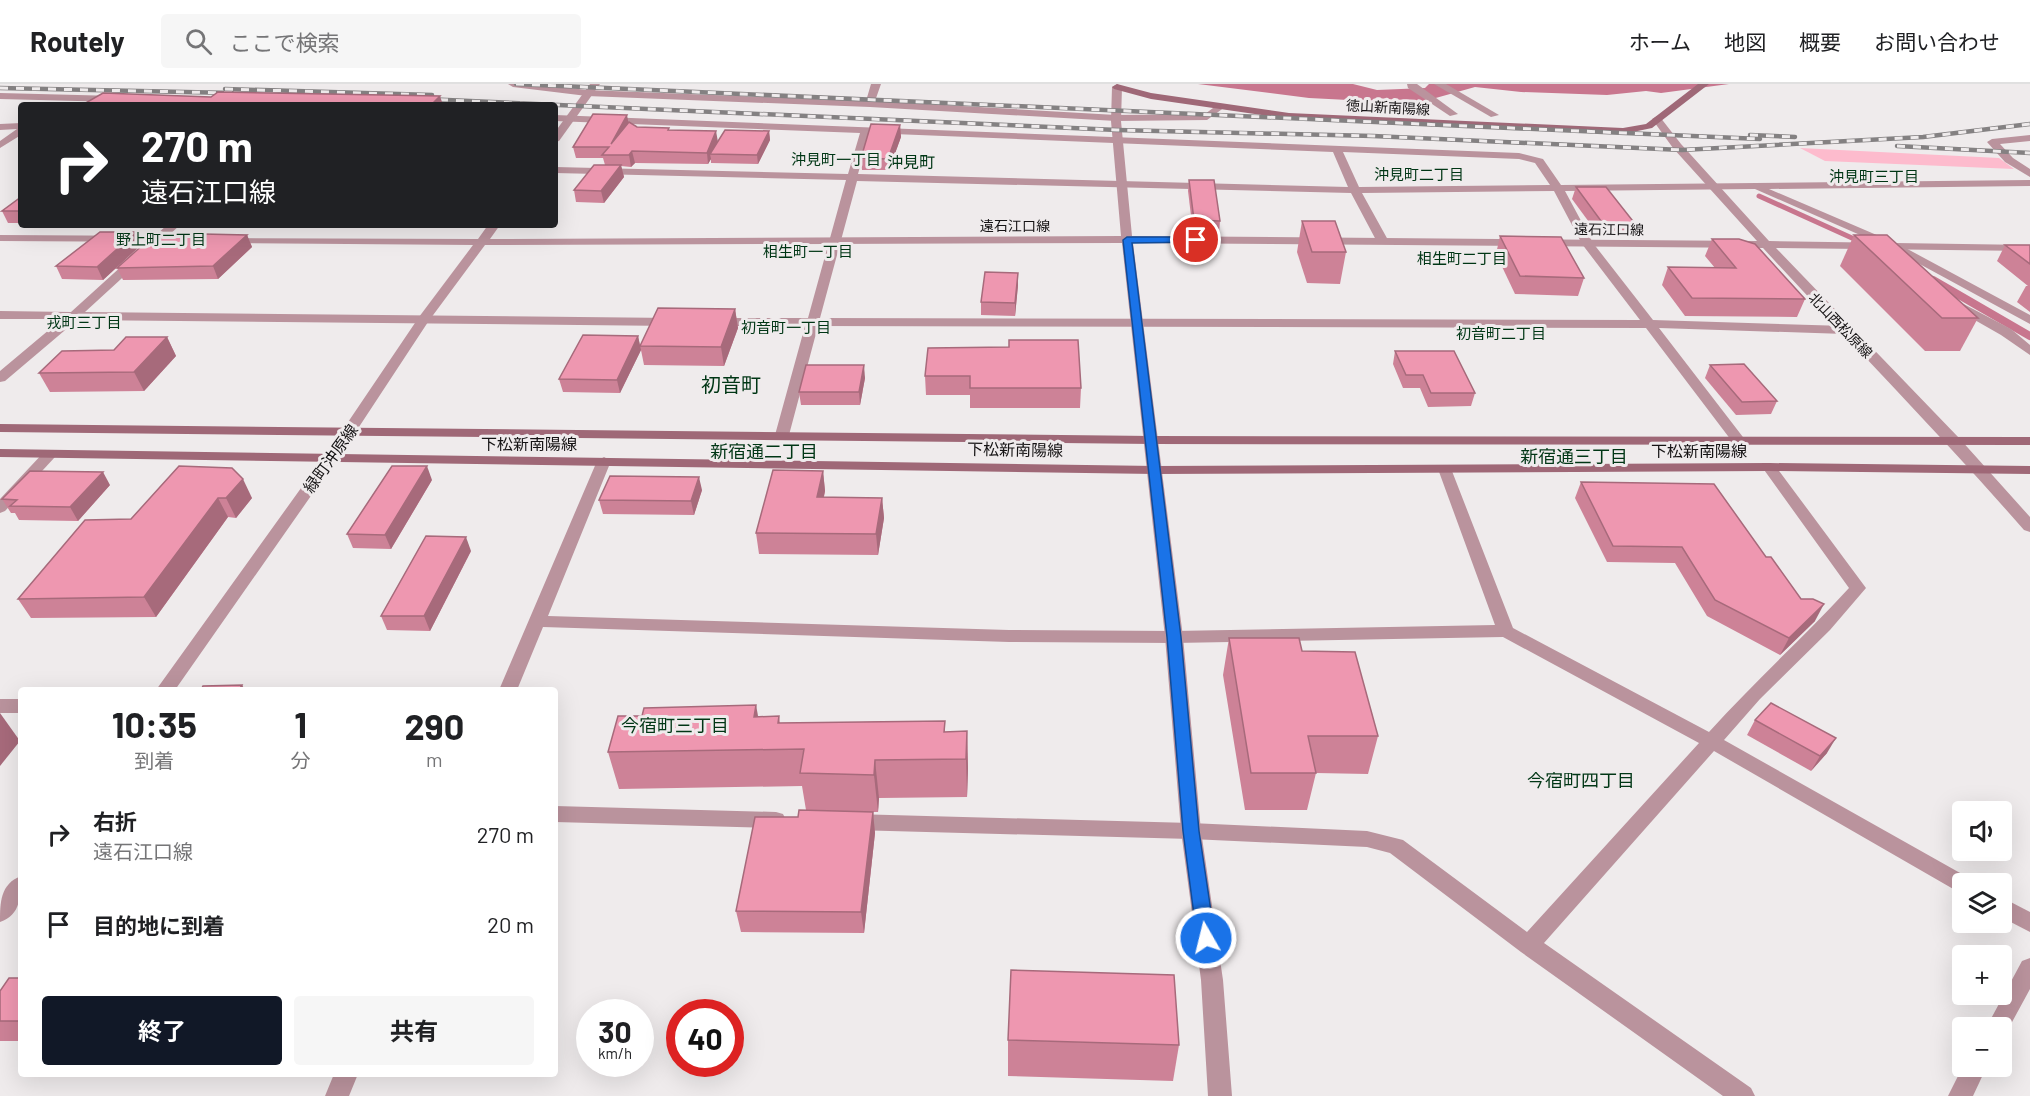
<!DOCTYPE html>
<html lang="ja">
<meta charset="utf-8">
<style>
:root{--surface:#fff;--page:#f6f6f6;--text:#202124;--muted:#757577;--line:#e0e0e0;--accent:#111827}
body{margin:0;font-family:Barlow,"Noto Sans JP",sans-serif;background:var(--page);color:var(--text);height:100vh;display:flex;flex-direction:column;font-size:22px;white-space:nowrap}
*{box-sizing:border-box;margin:0}
p{font-size:20px;color:var(--muted)}
.icon{flex:none;width:33px;height:33px;fill:none;stroke:currentColor;stroke-width:2;stroke-linecap:round;stroke-linejoin:round}
.map{position:relative;flex:1;overflow:hidden}
.side{position:absolute;left:18px;top:603px;width:540px;height:390px;display:flex;flex-direction:column;background:var(--surface);border-radius:6px;box-shadow:0 6px 24px #0002}
.side>*{flex:none}
.banner{position:absolute;left:18px;top:18px;width:540px;height:126px;border-radius:6px;box-shadow:0 6px 24px #0002;background:#202124;color:#fff;overflow:hidden}
.tools{position:absolute;left:1952px;top:717px;display:grid;gap:12px}
.tools a{display:grid;place-items:center;width:60px;height:60px;border-radius:6px;background:var(--surface);box-shadow:0 6px 24px #0002;font-size:30px}
.speed{position:absolute;left:576px;top:915px;display:flex;gap:12px;font-size:30px;font-weight:700;text-align:center}
.speed>*{display:grid;place-content:center;width:78px;height:78px;border-radius:50%;background:var(--surface);box-shadow:0 6px 24px #0002;line-height:1}
.speed small{font-size:15px;font-weight:400}
.speed .limit{border:9px solid #d22;background:#fff;color:#111}
.pin{position:absolute;display:grid;place-items:center;width:51px;height:51px;color:#fff;margin:-26px;border:3px solid #fff;border-radius:50%;box-shadow:0 2px 6px #0007}
.me{position:absolute;width:66px;margin:-33px;rotate:352deg;stroke-linejoin:round;filter:drop-shadow(0 0 4px #0008)}
.turn{display:flex;align-items:center;gap:21px;height:126px;padding:0 24px;font-size:27px}
.turn .icon{width:78px;height:78px;stroke-width:2.5}
.turn b{display:block;font-size:42px;line-height:51px}
.eta{display:flex;justify-content:space-evenly;align-items:center;height:102px;text-align:center}
.eta b{font-size:36px;font-weight:700;line-height:42px}
.action{display:flex;gap:12px;margin-top:auto;padding:12px 24px}
.action a{flex:1;height:69px;border-radius:6px;background:var(--accent);color:#fff;font-size:24px;font-weight:700;line-height:69px;text-align:center}
.action a+a{background:var(--page);color:var(--text)}
ul{padding:0;list-style:none}
li{display:flex;align-items:center;gap:18px;height:90px;padding:0 24px}
li div{flex:1}
li b{display:block;font-size:22px}
li em{font-style:normal}
header{display:flex;align-items:center;gap:36px;box-sizing:border-box;height:84px;padding:0 30px;background:var(--surface);border-bottom:2px solid var(--line)}
header strong{font-size:28px}
nav{display:flex;gap:33px;margin-inline-start:auto;font-size:21px}
.search{width:420px;height:54px;background:var(--page);display:flex;align-items:center;gap:15px;box-sizing:border-box;padding:0 21px;border-radius:6px;color:var(--muted);font-size:22px}
.map>svg:first-child{display:block}
</style>
<header>
<strong>Routely</strong>
<div class="search"><svg class="icon" aria-label="search" viewBox="0 0 24 24"><circle cx="10" cy="10" r="6"/><path d="M15 15l6 6"/></svg>ここで検索</div>
<nav><a>ホーム</a><a>地図</a><a>概要</a><a>お問い合わせ</a></nav>
</header>
<div class="map">
<svg width="2030" height="1012" viewBox="0 0 2030 1012">
<rect width="100%" height="100%" fill="#efebec"/>
<polygon fill="#fdbbcd" points="1800,64 1999,74 2014,85 1825,77"/>
<polygon fill="#c8768e" points="1198,0 1353,0 1377,6 1425,4 1429,0 1729,0 1661,9 1646,7 1607,11 1521,8 1475,3 1425,17 1427,20 1309,14"/>
<g fill="none" stroke-linecap="round" stroke-linejoin="round">
<polyline stroke="#c8768e" stroke-width="5" points="1759,112 1863,159"/>
<polyline stroke="#c8768e" stroke-width="8" points="1933,196 2030,252"/>
<g fill="#ba939d" fill-rule="evenodd">
<polygon points="508,0 536,0 587,6 866,17 871,0 881,0 875,17 1116,31 1205,30 1217,21 1225,23 1207,36 1116,37 870,23 587,12 513,3"/>
<polygon points="1407,0 1417,0 1458,30 1450,32 1408,4"/>
<polygon points="1434,0 1446,0 1499,31 1491,33"/>
<polygon points="0,9 116,12 121,15 116,18 0,15"/>
<path d="M555,31L1519,69L1543,75L1561,101L2030,96V102L1769,105L1900,161L2030,231V240L1892,165L1755,105L1565,107L1593,159L1653,236L1845,242L1851,246L1845,250L1659,244L1746,357L1739,361L1734,360L1646,244L818,242L789,351L782,355L775,351L805,242H715L709,238L715,234H808L846,96L555,89V83L848,90L860,49L555,37ZM869,49L1333,68L1348,103L858,90ZM1343,68L1519,75L1535,79L1550,101L1359,103ZM857,97L1351,109L1376,156L1382,159L1388,156L1362,109L1554,107L1582,160L1640,236L820,234Z"/>
<polygon points="21,39 21,51 0,64 0,57 17,45 0,46 0,40"/>
<polygon points="2030,51 2030,57 2000,60 2013,74 2030,85 2030,93 2005,78 1987,58 1992,55"/>
<polygon points="167,141 180,141 85,228 674,234 680,238 674,242 77,236 5,297 0,298 0,287 62,235 0,235 0,227 71,228"/>
<polygon points="1956,216 2011,245 2030,261 2030,271 2001,251 1952,223 1950,220 1952,217"/>
<polygon points="50,366 57,370 55,373 5,427 0,429 0,415 45,367"/>
<path d="M604,373L611,377L548,532L1009,546L1174,547L1495,541L1438,385L1440,382H1450L1513,544L1709,648C1754,598 1804,553 1849,504L1762,383L1769,379L1774,380L1866,504L1830,546L1760,615L1724,656L1969,794L1972,800H1962V809L1955,806L1714,667L1544,859L1751,1004L1755,1012H1723L1521,868L1390,769L1367,763L1191,755L853,746L846,744L843,738L846,732L853,730L1191,739L1367,747L1403,756L1527,848L1699,659L1503,553L1174,559L1009,558L543,543L517,606H499L597,377Z"/>
<rect x="0" y="615" width="21" height="14"/>
<polygon points="555,722 776,728 783,730 786,736 783,742 776,744 555,738"/>
<polygon points="2001,813 2030,828 2030,848 2001,833"/>
<polygon points="334,990 358,990 349,1012 325,1012"/>
</g>
<g fill="#ba939d" fill-rule="evenodd">
<polygon points="590,0 600,0 559,57 555,58 555,48"/>
<path d="M1117,0L1122,3L1121,37L1132,152L1757,157L1673,64L1652,35L1657,32L1660,33L1681,60L1769,157L2030,161V167L1776,164L1960,355L2030,433V448L2024,446C1940,350 1850,259 1763,164L1133,159L1183,553L1201,747L1223,896L1232,1012H1208L1201,896L1181,747L1165,553L1122,159L485,161L428,238L355,349L175,606H156L342,347L419,233L473,161L226,159L222,158V154L478,155L488,141H500L490,155L1121,152L1111,37L1112,3Z"/>
<polygon points="0,151 170,152 176,155 170,158 0,157"/>
<path d="M21,792C21,811 21,831 0,838C0,819 0,800 21,792Z"/>
<polygon points="2030,874 2030,905 2005,951 2001,953 2001,944 1986,944 2022,877"/>
<polygon points="1963,982 1987,982 1973,1012 1948,1012"/>
</g>
<g fill="#9f6877" fill-rule="evenodd">
<polygon points="1117,0 1151,9 1289,29 1623,44 1646,40 1698,0 1709,0 1652,44 1623,50 1289,35 1151,15 1114,5 1112,3"/>
<polygon points="0,340 1152,352 2030,353 2030,361 1152,360 0,348"/>
<polygon points="0,365 1155,382 1769,379 2030,382 2030,390 1769,387 1155,390 0,373"/>
</g>
<defs>
<g id="rail">
<polyline points="516,0 1760,55"/>
<polyline points="0,4 232,9"/>
<polyline points="225,5 432,11"/>
<polyline points="424,15 1117,46 1373,52 1682,66 1923,53 2030,40"/>
<polyline points="1750,51 1795,53"/>
<polyline points="1897,62 2030,69"/>
</g>
</defs>
<use href="#rail" stroke="#848182" stroke-width="4.5"/>
<use href="#rail" stroke="#efebec" stroke-width="3" stroke-dasharray="8" stroke-linecap="butt"/>
</g>
<g fill="#cd8297">
<polygon points="629,38 637,43 669,44 669,46 718,58 769,47 770,56 758,80 711,79 711,75 708,80 635,79 631,83 621,82 624,93 604,119 576,118 574,106 605,81 603,74 576,74 573,63"/>
<polygon points="900,41 901,53 889,86 862,86 861,74"/>
<polygon points="1189,96 1220,137 1219,149 1193,148 1188,107"/>
<polygon points="1576,103 1636,141 1632,153 1600,153 1572,115"/>
<polygon points="21,113 21,139 8,139 2,127"/>
<polygon points="1302,137 1346,168 1340,200 1307,199 1297,168"/>
<polygon points="247,151 252,163 218,195 123,196 117,184"/>
<polygon points="1854,151 1978,234 1960,267 1925,267 1840,182"/>
<polygon points="1500,152 1584,194 1578,212 1515,210 1496,170"/>
<polygon points="1712,155 1805,215 1797,233 1685,232 1662,201 1668,183 1715,184 1705,172"/>
<polygon points="142,160 103,196 62,195 56,182"/>
<polygon points="2005,161 2030,161 2030,228 2017,218 2026,202 2028,202 1997,177"/>
<polygon points="1018,189 1018,201 1015,232 981,231 981,218"/>
<polygon points="735,225 738,244 724,282 644,281 641,266 620,309 563,308 559,295 638,252 640,262"/>
<polygon points="167,253 176,272 144,307 50,308 39,289 114,266"/>
<polygon points="1009,263 1081,304 1080,324 970,324 970,311 926,311 925,292"/>
<polygon points="1395,267 1475,309 1471,322 1428,323 1420,304 1403,304 1393,280"/>
<polygon points="1710,281 1777,317 1771,330 1736,331 1705,294"/>
<polygon points="865,294 860,321 801,321 799,308"/>
<polygon points="179,382 252,414 236,434 228,433 156,533 31,534 18,515 131,435"/>
<polygon points="823,387 825,407 824,413 882,414 884,434 878,471 759,470 756,449"/>
<polygon points="432,396 391,465 353,464 347,450"/>
<polygon points="1581,398 1766,473 1815,537 1780,571 1707,532 1675,479 1607,478 1575,414"/>
<polygon points="110,401 78,437 19,436 15,429 11,429 2,415"/>
<polygon points="702,406 694,431 603,430 599,416"/>
<polygon points="471,467 430,547 387,546 381,532"/>
<polygon points="1229,554 1378,652 1368,690 1316,689 1307,726 1245,726 1223,591"/>
<polygon points="779,632 780,639 945,637 945,648 967,647 968,685 967,713 879,714 878,728 873,728 875,749 864,849 741,848 736,827 798,733 806,726 802,702 619,705 608,668 758,633"/>
<polygon points="1755,636 1827,669 1811,687 1747,651"/>
<polygon points="21,894 21,957 0,957 0,937"/>
<polygon points="1008,956 1179,961 1173,997 1008,992"/>
</g>
<g fill="#a76a7b">
<polygon points="440,12 443,21 431,21"/>
<polygon points="627,31 629,42 611,60"/>
<polygon points="900,41 901,53 889,86 888,75"/>
<polygon points="716,47 718,58 710,70 711,75 708,80 707,69"/>
<polygon points="769,47 770,56 758,80 757,71"/>
<polygon points="632,67 635,79 631,83 629,71"/>
<polygon points="621,81 624,93 604,119 601,107"/>
<polygon points="136,148 142,160 103,196 97,183"/>
<polygon points="247,151 252,163 218,195 213,182"/>
<polygon points="1018,189 1018,201 1015,232 1015,219"/>
<polygon points="735,225 738,244 724,282 721,263"/>
<polygon points="638,252 641,266 620,309 617,296"/>
<polygon points="167,253 176,272 144,307 134,288"/>
<polygon points="864,281 865,294 860,321 859,308"/>
<polygon points="427,382 432,396 391,465 385,451"/>
<polygon points="823,387 825,407 819,433 817,413"/>
<polygon points="103,388 110,401 78,437 70,423"/>
<polygon points="699,393 702,406 694,431 691,417"/>
<polygon points="243,395 252,414 236,434 226,414"/>
<polygon points="218,414 228,433 156,533 144,513"/>
<polygon points="882,414 884,434 878,471 876,450"/>
<polygon points="466,453 471,467 430,547 424,532"/>
<polygon points="1824,520 1815,537 1780,571 1789,554"/>
<polygon points="242,601 245,606 239,606"/>
<polygon points="756,621 763,659 754,633"/>
<polygon points="0,629 20,657 0,682"/>
<polygon points="967,647 968,685 967,713 966,675"/>
<polygon points="1836,654 1827,669 1811,687 1820,672"/>
<polygon points="875,676 879,714 878,728 874,691"/>
<polygon points="873,728 875,749 864,849 861,828"/>
</g>
<g fill="#ee97b0" stroke="#a76a7b" stroke-width="1.5">
<polygon points="218,8 440,12 431,21 82,21 103,9 211,13"/>
<polygon points="522,20 522,21 494,21"/>
<polygon points="593,30 627,31 611,60 629,38 637,43 669,44 668,46 716,47 707,69 632,67 629,71 602,71 609,63 573,63"/>
<polygon points="871,40 900,41 888,75 861,74"/>
<polygon points="725,46 769,47 757,71 710,70"/>
<polygon points="594,81 621,81 601,107 574,106"/>
<polygon points="1189,96 1214,96 1220,137 1194,136"/>
<polygon points="1576,103 1606,103 1636,141 1604,141"/>
<polygon points="21,113 21,127 2,127"/>
<polygon points="1302,137 1335,137 1346,168 1312,168"/>
<polygon points="100,148 136,148 97,183 56,182"/>
<polygon points="156,149 247,151 213,182 117,184"/>
<polygon points="1854,151 1887,151 1978,234 1942,234"/>
<polygon points="1500,152 1561,153 1584,194 1520,192"/>
<polygon points="1712,155 1739,155 1755,160 1805,215 1692,214 1668,183 1736,184"/>
<polygon points="2005,161 2030,161 2030,180"/>
<polygon points="985,188 1018,189 1015,219 981,218"/>
<polygon points="658,224 735,225 721,263 640,262"/>
<polygon points="583,251 638,252 617,296 559,295"/>
<polygon points="126,253 167,253 134,288 39,289 62,267 114,266"/>
<polygon points="1009,256 1078,256 1081,304 970,304 970,292 925,292 928,264 1009,263"/>
<polygon points="1395,267 1454,267 1475,309 1431,309 1423,291 1406,291"/>
<polygon points="1744,280 1777,317 1742,318 1710,281"/>
<polygon points="806,281 864,281 859,308 799,308"/>
<polygon points="179,382 232,384 243,395 226,414 218,414 144,513 18,515 85,436 131,435"/>
<polygon points="392,382 427,382 385,451 347,450"/>
<polygon points="773,386 823,387 817,413 882,414 876,450 756,449"/>
<polygon points="30,387 103,388 70,423 10,422 17,416 2,415"/>
<polygon points="610,392 699,393 691,417 599,416"/>
<polygon points="1581,398 1714,400 1766,473 1771,473 1801,515 1813,515 1824,520 1789,554 1715,516 1682,463 1613,462"/>
<polygon points="426,452 466,453 424,532 381,532"/>
<polygon points="1229,554 1299,554 1302,567 1355,568 1378,652 1308,652 1316,689 1251,689"/>
<polygon points="242,601 239,606 201,606 203,602"/>
<polygon points="1771,619 1836,654 1820,672 1755,636"/>
<polygon points="756,621 754,633 779,632 778,639 945,637 944,648 967,647 966,675 875,676 874,691 800,689 804,665 608,668 618,632 642,632 644,624"/>
<polygon points="799,726 873,728 861,828 736,827 755,733 798,733"/>
<polygon points="1011,886 1174,891 1179,961 1008,956"/>
<polygon points="9,894 21,894 21,937 0,937 0,907"/>
</g>
<polygon fill="#1a73e8" stroke="#114b97" stroke-width="1.5" points="1196,153 1199,154 1199,158 1132,159 1181,553 1199,747 1215,854 1212,859 1206,861 1199,859 1197,854 1183,747 1167,553 1123,156 1127,153"/>
<g text-anchor="middle" dominant-baseline="central" stroke-width="6" stroke-linejoin="round" paint-order="stroke">
<g font-size="14" fill="#151314" stroke="#efebec">
<text transform="translate(1388 23) rotate(3)">徳山新南陽線</text>
<text x="1015" y="141">遠石江口線</text>
<text transform="translate(1609 145) rotate(1)">遠石江口線</text>
<text transform="translate(1841 241) rotate(46)">北山西松原線</text>
</g>
<g font-size="15" fill="#003615" stroke="#efebec">
<text x="836" y="75">沖見町一丁目</text>
<text x="1419" y="90">沖見町二丁目</text>
<text x="1874" y="92">沖見町三丁目</text>
<text x="161" y="155">野上町二丁目</text>
<text x="808" y="167">相生町一丁目</text>
<text x="1462" y="174">相生町二丁目</text>
<text x="84" y="238">戎町三丁目</text>
<text x="786" y="243">初音町一丁目</text>
<text x="1501" y="249">初音町二丁目</text>
</g>
<g font-size="16" fill="#003615" stroke="#efebec">
<text x="911" y="77">沖見町</text>
</g>
<g font-size="16" fill="#151314" stroke="#efebec">
<text x="529" y="359">下松新南陽線</text>
<text transform="translate(1015 365) rotate(1)">下松新南陽線</text>
<text x="1699" y="366">下松新南陽線</text>
<text transform="translate(330 374) rotate(-54)">緑町沖原線</text>
</g>
<g font-size="18" fill="#003615" stroke="#efebec">
<text x="764" y="367">新宿通二丁目</text>
<text x="1574" y="372">新宿通三丁目</text>
<text x="675" y="641">今宿町三丁目</text>
<text x="1581" y="696">今宿町四丁目</text>
</g>
<g font-size="20" fill="#003615" stroke="#efebec">
<text x="731" y="300">初音町</text>
</g>
</g>
</svg>
<div class="tools">
<a><svg class="icon" aria-label="sound" viewBox="0 0 24 24"><path d="M4 9h4l5-4v14l-5-4H4zM17 9q2 3 0 6"/></svg></a>
<a><svg class="icon" aria-label="layers" viewBox="0 0 24 24"><path d="M12 4l9 5-9 5-9-5zM3 14l9 5 9-5"/></svg></a>
<a>+</a>
<a>−</a>
</div>
<div class="speed"><div>30<small>km/h</small></div><div class="limit">40</div></div>
<div class="pin" style="left:1196px;top:156px;background:#d93025"><svg class="icon" aria-label="arrive" viewBox="0 0 24 24"><path d="M6 21V4h12l-3 4 3 4H6"/></svg></div>
<svg class="me" style="left:1206px;top:854px" viewBox="-20 -20 40 40"><circle r="17" fill="#1a73e8" stroke="#fff" stroke-width="3"/><path d="M0-11L8 9 0 5-8 9z" fill="#fff"/></svg>
<div class="banner">
<div class="turn"><svg class="icon" aria-label="right" viewBox="0 0 24 24"><path d="M7 20v-9h11M14 6l5 5-5 5"/></svg><div><b>270 m</b>遠石江口線</div></div>
</div>
<section class="side">
<div class="eta">
<div><b>10:35</b><p>到着</p></div>
<div><b>1</b><p>分</p></div>
<div><b>290</b><p>m</p></div>
</div>
<ul>
<li><svg class="icon" aria-label="right" viewBox="0 0 24 24"><path d="M7 20v-9h11M14 6l5 5-5 5"/></svg><div><b>右折</b><p>遠石江口線</p></div><em>270 m</em></li>
<li><svg class="icon" aria-label="arrive" viewBox="0 0 24 24"><path d="M6 21V4h12l-3 4 3 4H6"/></svg><div><b>目的地に到着</b></div><em>20 m</em></li>
</ul>
<div class="action"><a>終了</a><a>共有</a></div>
</section>
</div>
